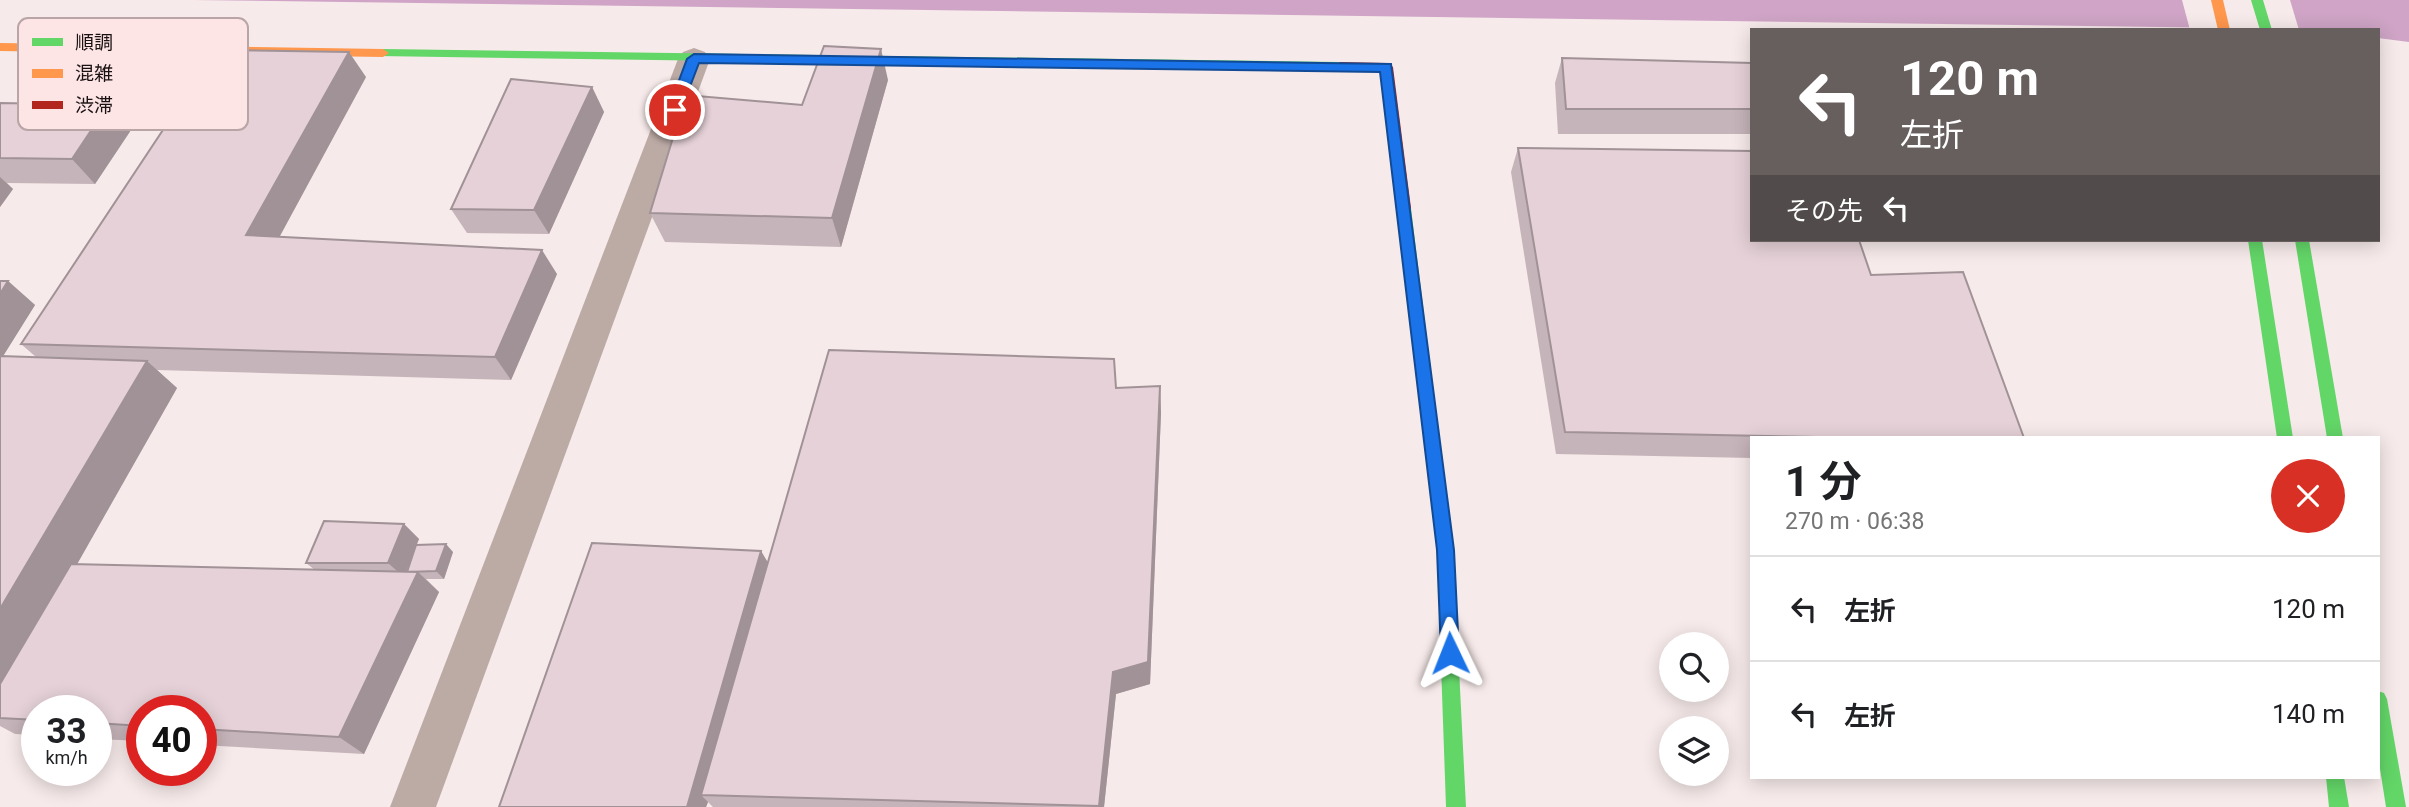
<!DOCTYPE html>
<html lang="ja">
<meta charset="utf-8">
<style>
:root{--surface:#fff;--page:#f2f2f2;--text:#202124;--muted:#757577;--line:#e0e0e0}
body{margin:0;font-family:Roboto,"Noto Sans JP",sans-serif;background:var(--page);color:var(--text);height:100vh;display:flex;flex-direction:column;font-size:26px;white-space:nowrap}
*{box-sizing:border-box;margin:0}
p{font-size:23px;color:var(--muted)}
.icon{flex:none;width:38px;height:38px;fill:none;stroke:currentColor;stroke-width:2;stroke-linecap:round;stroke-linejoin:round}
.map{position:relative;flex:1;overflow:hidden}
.panel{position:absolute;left:1750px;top:436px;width:630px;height:343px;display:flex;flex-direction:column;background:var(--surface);border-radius:0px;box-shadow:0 4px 18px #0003}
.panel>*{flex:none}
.top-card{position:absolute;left:1750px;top:28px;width:630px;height:214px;border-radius:0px;box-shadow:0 4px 18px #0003;background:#675e5e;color:#fff;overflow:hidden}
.buttons{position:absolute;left:1659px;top:632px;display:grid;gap:14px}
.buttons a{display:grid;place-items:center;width:70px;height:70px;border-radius:50%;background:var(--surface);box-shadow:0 4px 18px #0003;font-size:35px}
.speed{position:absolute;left:21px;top:695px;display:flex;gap:14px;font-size:35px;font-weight:700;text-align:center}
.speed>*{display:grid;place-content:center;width:91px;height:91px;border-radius:50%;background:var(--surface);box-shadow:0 4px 18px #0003;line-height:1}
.speed small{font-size:18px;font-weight:400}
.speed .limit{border:10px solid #d22;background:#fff;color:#111}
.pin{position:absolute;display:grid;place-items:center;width:60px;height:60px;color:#fff;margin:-30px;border:4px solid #fff;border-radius:50%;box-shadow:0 2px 7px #0007}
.me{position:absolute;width:77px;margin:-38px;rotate:358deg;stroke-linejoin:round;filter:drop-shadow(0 0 5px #0008)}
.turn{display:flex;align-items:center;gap:24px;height:147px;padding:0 35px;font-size:32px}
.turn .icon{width:91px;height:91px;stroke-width:2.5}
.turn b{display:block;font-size:49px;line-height:60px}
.then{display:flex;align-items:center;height:66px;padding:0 35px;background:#0003;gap:14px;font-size:26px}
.round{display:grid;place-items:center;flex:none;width:74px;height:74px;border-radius:37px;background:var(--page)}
.head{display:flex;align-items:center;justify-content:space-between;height:119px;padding:0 35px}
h1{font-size:42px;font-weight:700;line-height:52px}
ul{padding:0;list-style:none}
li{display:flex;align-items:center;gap:21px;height:105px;padding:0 35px;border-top:2px solid var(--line)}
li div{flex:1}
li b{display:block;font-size:26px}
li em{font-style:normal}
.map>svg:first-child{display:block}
</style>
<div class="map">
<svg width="2409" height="807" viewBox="0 0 2409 807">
<rect width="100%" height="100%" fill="#f7eaea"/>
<polygon fill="#cfa4c6" points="193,0 2409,0 2409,42 2378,38 2378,30"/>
<polygon fill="#f7eaea" points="2182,0 2290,0 2299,30 2190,30"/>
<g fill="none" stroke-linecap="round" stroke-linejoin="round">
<polygon fill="#bcaaa5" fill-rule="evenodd" points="694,48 705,52 710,59 436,807 390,807 678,59 683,52"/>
<g fill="#63d668" fill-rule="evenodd">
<polygon points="2251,0 2263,0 2272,30 2260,30"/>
<polygon points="383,49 1340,62 1346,66 1340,70 378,56 378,50"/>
<polygon points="1404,203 1411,208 1453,550 1466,807 1446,807 1437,550 1397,208"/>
<polygon points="2248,240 2262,240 2293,438 2277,438"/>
<polygon points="2295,240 2309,240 2343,438 2327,438"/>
<polygon points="2378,691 2384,693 2387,699 2406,807 2386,807 2378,756"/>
<polygon points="2326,777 2344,777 2349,807 2329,807"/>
</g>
<g fill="#ff974d" fill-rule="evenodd">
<polygon points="2211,0 2223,0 2230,30 2218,30"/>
<polygon points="0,43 383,49 389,53 383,57 0,51"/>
</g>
<polygon fill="#b3261e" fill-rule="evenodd" points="1340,62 1387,63 1393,67 1411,208 1409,212 1399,212 1397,208 1381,71 1335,69 1334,66"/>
</g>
<g fill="#c5b4b9" fill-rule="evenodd">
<polygon points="1562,58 1752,63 1752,134 1558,134 1555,83"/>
<path d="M366,77L279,237L557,274L511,380L157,370L177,388L77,564L315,570L306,563L404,524L419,539L416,545L453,552L444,579H426L439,592L364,754L201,745V710H142V741L96,739V710H37V735L15,734L0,726V281H8L35,305L3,356L36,357L21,344ZM414,550L407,572H406Z"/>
<polygon points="888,80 841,247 665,242 650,213"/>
<polygon points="592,87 604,112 549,234 467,233 451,209"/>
<polygon points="0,103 108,105 131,130 95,184 7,183 13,189 0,207"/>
<polygon points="1518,148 1871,275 2024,438 1752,438 1752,458 1556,454 1511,172"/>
<polygon points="1160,386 1161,413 1150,684 1116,694 1104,807 713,807 708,802 706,807 499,807 761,551 768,563 1117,388"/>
</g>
<g fill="#a09296">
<polygon points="881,49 888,80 841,247 832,218"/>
<polygon points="349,52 366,77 267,260 246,235"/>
<polygon points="592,87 604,112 549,234 534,210"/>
<polygon points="108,105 131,130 95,184 72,159"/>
<polygon points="0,177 13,189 0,207"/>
<polygon points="542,250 557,274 511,380 495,357"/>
<polygon points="8,281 35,305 0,361 0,294"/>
<polygon points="147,361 177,388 0,700 0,609"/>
<polygon points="1160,386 1161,413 1150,684 1116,694 1104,807 1099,807 1113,672"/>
<polygon points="404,524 419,539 404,577 388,563"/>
<polygon points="446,544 453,552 444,579 436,571"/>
<polygon points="761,551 773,571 701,795 708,802 706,807 687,807"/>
<polygon points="418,572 439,592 364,754 339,737"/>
</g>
<g fill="#e5d1d7" stroke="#a09296" stroke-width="2">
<polygon points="824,46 881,49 832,218 650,213 686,95 802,105"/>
<polygon points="216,50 349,52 246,235 542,250 495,357 21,344"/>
<polygon points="1562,58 1752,63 1752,109 1566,109"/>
<polygon points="511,79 592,87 534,210 451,209"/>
<polygon points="0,103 108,105 72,159 0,158"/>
<polygon points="1518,148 1752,151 1752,240 1859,240 1871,275 1963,272 2024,438 1871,438 1565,432"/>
<polygon points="0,281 8,281 0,294"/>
<polygon points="829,350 1114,359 1116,388 1160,386 1148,662 1113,672 1099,806 701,795"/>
<polygon points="0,356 147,361 0,609"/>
<polygon points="324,521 404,524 388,563 306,563"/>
<polygon points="592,543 761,551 687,807 499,807"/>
<polygon points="446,544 436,571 407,572 416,545"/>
<polygon points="71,564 418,572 339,737 201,729 201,710 142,710 142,726 96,723 96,710 37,710 37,720 0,718 0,684"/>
</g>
<polygon fill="#1a73e8" stroke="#114b97" stroke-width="2" points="694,54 1391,64 1454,550 1459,653 1456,659 1450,661 1443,659 1441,653 1437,550 1380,72 699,63 681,110 675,115 670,114 668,110 687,59"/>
<rect x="18" y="18" width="230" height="112" rx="10" fill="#fde4e5" stroke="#b9a5a6" stroke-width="2"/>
<rect x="32" y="38" width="31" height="8" fill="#63d668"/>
<rect x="32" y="69" width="31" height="9" fill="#ff974d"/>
<rect x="32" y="101" width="31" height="8" fill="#b3261e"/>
<g font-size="19" fill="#1a1212">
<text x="75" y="49">順調</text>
<text x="75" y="80">混雑</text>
<text x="75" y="112">渋滞</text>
</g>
</svg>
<div class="buttons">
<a><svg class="icon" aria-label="search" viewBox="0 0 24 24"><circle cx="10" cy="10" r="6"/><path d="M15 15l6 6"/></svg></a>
<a><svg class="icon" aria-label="layers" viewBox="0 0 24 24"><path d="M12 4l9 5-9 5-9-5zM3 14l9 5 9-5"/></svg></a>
</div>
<div class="speed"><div>33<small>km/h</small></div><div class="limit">40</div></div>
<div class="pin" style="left:675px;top:110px;background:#d93025"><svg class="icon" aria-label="arrive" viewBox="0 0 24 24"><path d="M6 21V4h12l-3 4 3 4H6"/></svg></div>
<svg class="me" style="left:1450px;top:653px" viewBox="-20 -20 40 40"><path d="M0-17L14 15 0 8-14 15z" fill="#1a73e8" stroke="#fff" stroke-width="4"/></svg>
<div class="top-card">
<div class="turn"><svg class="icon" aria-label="left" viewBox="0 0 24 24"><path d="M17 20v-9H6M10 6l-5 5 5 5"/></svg><div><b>120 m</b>左折</div></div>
<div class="then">その先<svg class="icon" aria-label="left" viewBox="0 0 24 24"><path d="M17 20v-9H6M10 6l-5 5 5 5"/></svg></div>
</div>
<section class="panel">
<div class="head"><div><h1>1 分</h1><p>270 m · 06:38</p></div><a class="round" style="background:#d93025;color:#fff"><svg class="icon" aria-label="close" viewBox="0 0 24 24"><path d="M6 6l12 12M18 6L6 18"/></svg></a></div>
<ul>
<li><svg class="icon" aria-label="left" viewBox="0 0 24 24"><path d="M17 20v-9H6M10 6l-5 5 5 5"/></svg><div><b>左折</b></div><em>120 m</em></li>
<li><svg class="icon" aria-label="left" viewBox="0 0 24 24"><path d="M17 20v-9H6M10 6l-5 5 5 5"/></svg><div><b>左折</b></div><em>140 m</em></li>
</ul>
</section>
</div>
